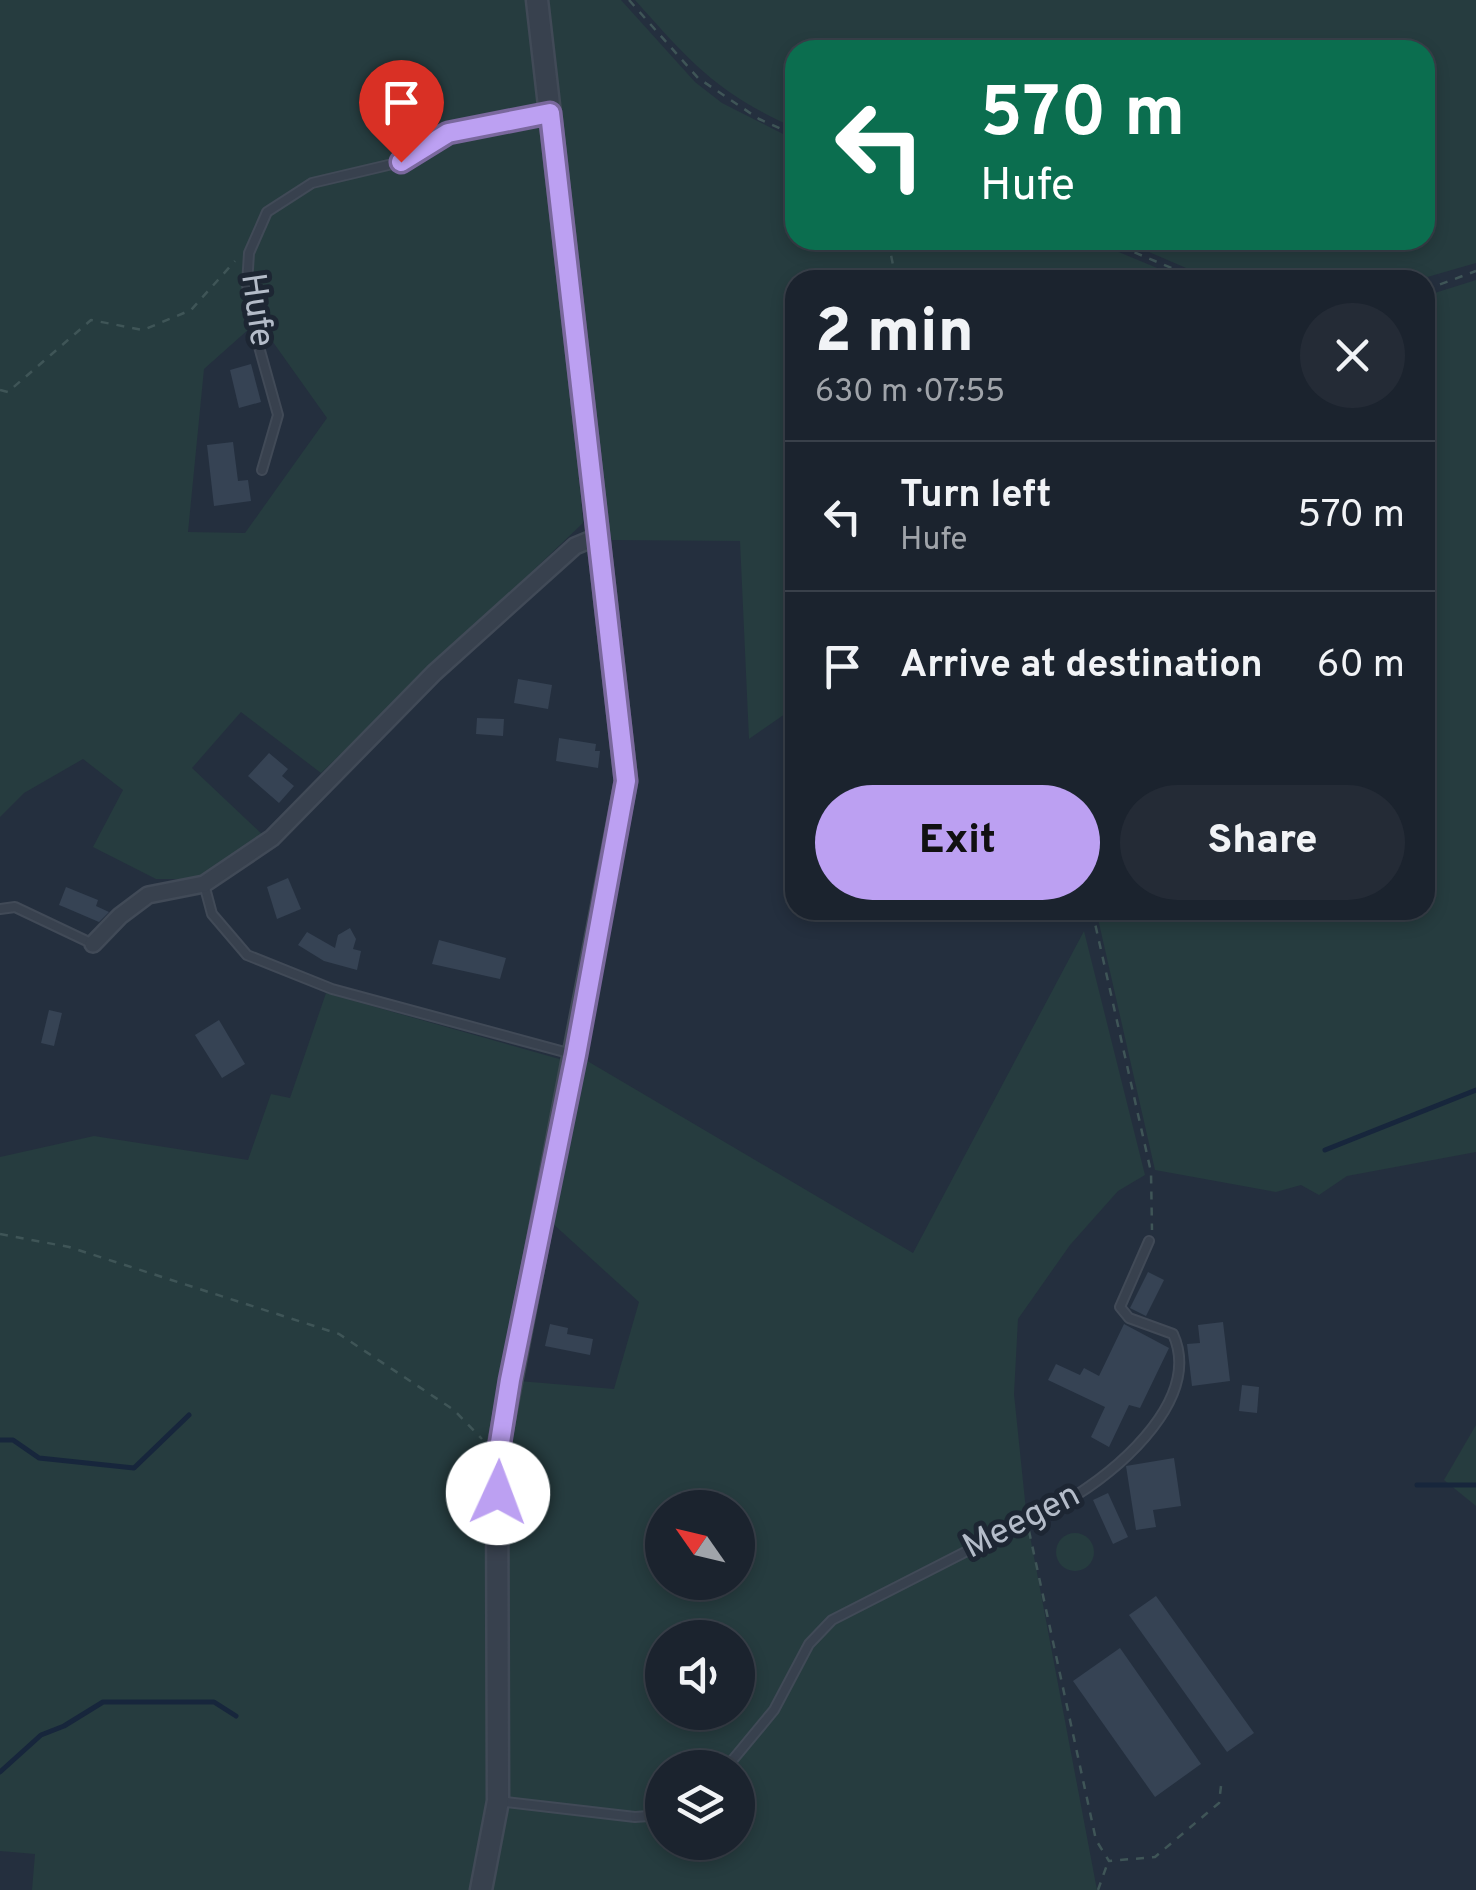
<!DOCTYPE html>
<meta charset="utf-8">
<style>
:root{--surface:#1b232e;--page:#242b36;--text:#f1f3f6;--muted:#a0a4aa;--line:#39404a;--accent:#bca0f2}
body{margin:0;font-family:Overpass,sans-serif;background:var(--page);color:var(--text);height:100vh;display:flex;flex-direction:column;font-size:38px;white-space:nowrap}
*{box-sizing:border-box;margin:0}
p{font-size:32px;color:var(--muted)}
.icon{flex:none;width:55px;height:55px;fill:none;stroke:currentColor;stroke-width:2;stroke-linecap:round;stroke-linejoin:round}
.map{position:relative;flex:1;overflow:hidden}
.side{position:absolute;left:785px;top:270px;width:650px;height:650px;display:flex;flex-direction:column;background:var(--surface);border-radius:30px;box-shadow:0 5px 15px #0003,0 0 0 2px var(--line)}
.side>*{flex:none}
.banner{position:absolute;left:785px;top:40px;width:650px;height:210px;border-radius:30px;box-shadow:0 5px 15px #0003,0 0 0 2px var(--line);background:#0b6e4f;color:#fff;overflow:hidden}
.needle{width:65px;rotate:304deg}
.fabs{position:absolute;left:645px;top:1490px;display:grid;gap:20px}
.fabs a{display:grid;place-items:center;width:110px;height:110px;border-radius:50%;background:var(--surface);box-shadow:0 5px 15px #0003,0 0 0 2px var(--line);font-size:50px}
.pin{position:absolute;display:grid;place-items:center;width:85px;height:85px;color:#fff;margin:-102px -42px;border-radius:50% 50% 50% 0;rotate:-45deg;box-shadow:0 0 10px #0007}
.pin .icon{rotate:45deg}
.me{position:absolute;width:110px;margin:-55px;rotate:2deg;stroke-linejoin:round;filter:drop-shadow(0 0 8px #0008)}
.turn{display:flex;align-items:center;gap:35px;height:210px;padding:0 30px;font-size:45px}
.turn .icon{width:130px;height:130px;stroke-width:2.5}
.turn b{display:block;font-size:70px;line-height:85px}
.round{display:grid;place-items:center;flex:none;width:105px;height:105px;border-radius:52px;background:var(--page)}
.overview{display:flex;align-items:center;justify-content:space-between;height:170px;padding:0 30px}
h1{font-size:60px;font-weight:800;line-height:75px}
.primary-button{display:flex;gap:20px;margin-top:auto;padding:20px 30px}
.primary-button a{flex:1;height:115px;border-radius:60px;background:var(--accent);color:#111;font-size:40px;font-weight:800;line-height:115px;text-align:center}
.primary-button a+a{background:var(--page);color:var(--text)}
ul{padding:0;list-style:none}
li{display:flex;align-items:center;gap:30px;height:150px;padding:0 30px;border-top:2px solid var(--line)}
li div{flex:1}
li b{display:block;font-size:38px}
li em{font-style:normal}
.map>svg:first-child{display:block}
</style>
<div class="map">
<svg width="1476" height="1890" viewBox="0 0 1476 1890">
<rect width="100%" height="100%" fill="#242f3e"/>
<g fill="#263c3f" fill-rule="evenodd">
<path d="M0,0H529L561,280L583,523L321,773L241,712L192,768L265,837L196,879H156L93,847L123,790L83,759L24,793L0,817ZM258,321L327,418L245,533L188,532L204,369Z"/>
<polygon points="546,0 621,0 695,82 722,103 795,140 795,240 1090,240 1186,280 795,280 795,707 749,739 740,541 609,540 574,271"/>
<path d="M635,0H1476V263L1417,280H1214L1121,240H1425V50H795V128C718,94 690,62 635,0Z"/>
<polygon points="1476,280 1476,1152 1347,1176 1319,1195 1301,1185 1276,1192 1155,1170 1096,910 1425,910 1425,296"/>
<path d="M1084,931L1145,1175L1118,1191L1070,1245L1018,1319L1014,1394L1027,1520L1097,1890H32L35,1854L0,1851V1157L94,1136L248,1160L271,1094L290,1098L326,993L563,1060L506,1458L519,1381L614,1389L639,1302L551,1222L584,1059L913,1253ZM662,1508H738V1582H662ZM662,1638H738V1712H662ZM662,1768H738V1842H662Z"/>
<polygon points="1476,1425 1476,1506 1444,1480"/>
<circle cx="1075" cy="1552" r="19"/>
</g>
<g fill="none" stroke-linecap="round" stroke-linejoin="round">
<g stroke="#17263c" stroke-width="5">
<polyline points="1325,1150 1476,1090"/>
<polyline points="0,1440 13,1440 39,1458 134,1468 189,1415"/>
<polyline points="1417,1485 1476,1485"/>
<polyline points="0,1772 41,1735 64,1726 103,1702 214,1702 236,1716"/>
</g>
</g>
<g fill="#364354">
<polygon points="251,364 261,402 239,408 230,370"/>
<polygon points="233,442 238,481 248,480 251,501 214,506 207,445"/>
<polygon points="518,679 552,685 548,709 514,703"/>
<polygon points="477,718 504,719 503,736 476,734"/>
<polygon points="559,738 596,744 595,751 600,751 598,768 556,761"/>
<polygon points="269,753 288,769 282,776 294,786 279,803 248,776"/>
<polygon points="288,878 301,909 277,919 267,887"/>
<polygon points="66,887 98,900 96,906 109,912 99,922 64,907 59,905"/>
<polygon points="350,928 356,939 353,949 361,951 357,970 324,961 298,945 307,932 335,948 338,935"/>
<polygon points="439,940 506,958 500,979 432,964"/>
<polygon points="49,1010 62,1013 54,1046 41,1043"/>
<polygon points="219,1020 245,1064 222,1078 195,1035"/>
<polygon points="1148,1272 1164,1280 1146,1316 1130,1308"/>
<polygon points="1223,1322 1230,1381 1192,1386 1187,1344 1200,1343 1198,1325"/>
<polygon points="550,1324 568,1328 567,1334 593,1339 590,1355 545,1346"/>
<polygon points="1124,1324 1169,1348 1140,1408 1129,1405 1109,1447 1091,1437 1105,1407 1048,1380 1056,1364 1080,1375 1084,1368 1099,1376"/>
<polygon points="1242,1385 1259,1387 1257,1413 1239,1411"/>
<polygon points="1174,1458 1181,1506 1153,1510 1156,1527 1136,1530 1126,1466"/>
<polygon points="1108,1493 1128,1537 1113,1544 1093,1500"/>
<polygon points="1156,1596 1254,1733 1227,1752 1129,1615"/>
<polygon points="1120,1648 1201,1764 1155,1797 1073,1681"/>
</g>
<g fill="none" stroke-linecap="round" stroke-linejoin="round">
<defs>
<g id="service">
<polyline points="262,470 278,415 256,336 247,285 249,253 267,212 312,183 401,162 448,133 550,113"/>
<polyline points="204,884 212,914 247,955 332,989 572,1054"/>
<polyline points="0,909 15,907 93,944"/>
<path d="M726,1768L774,1710L809,1644L832,1620L1075,1496C1122,1466 1202,1398 1173,1334L1129,1318L1120,1307L1149,1241"/>
<polyline points="498,1801 635,1817 662,1815"/>
</g>
<polyline id="minor" points="93,944 120,916 148,895 204,884 272,838 434,673 575,546 599,536"/>
<polyline id="tertiary" points="481,1890 498,1801 497,1455 626,781 537,0"/>
</defs>
<use href="#service" stroke="#414a57" stroke-width="12"/>
<use href="#minor" stroke="#414a57" stroke-width="20"/>
<use href="#tertiary" stroke="#414a57" stroke-width="25"/>
<g stroke="#3f5557" stroke-width="2.5" stroke-dasharray="8 8" stroke-linecap="butt">
<polyline points="629,0 698,78 759,119 795,135"/>
<polyline points="888,240 896,280"/>
<polyline points="1105,240 1200,280"/>
<polyline points="1425,290 1476,271"/>
<polyline points="0,390 8,392 91,320 143,330 191,310 235,261"/>
<polyline points="1092,910 1151,1172 1152,1230"/>
<polyline points="0,1234 69,1247 339,1334 454,1410 482,1439"/>
<polyline points="1029,1531 1096,1840 1109,1861 1155,1857 1219,1803 1221,1786"/>
<polyline points="1098,1890 1108,1862"/>
</g>
<use href="#service" stroke="#38414e" stroke-width="8"/>
<use href="#minor" stroke="#38414e" stroke-width="15"/>
<use href="#tertiary" stroke="#38414e" stroke-width="20"/>
</g>
<g fill="none" stroke-linecap="round" stroke-linejoin="round">
<defs>
<polyline id="route" points="401,162 448,133 550,113 626,781 576,1055 510,1380 498,1455 498,1493"/>
</defs>
<use href="#route" stroke="#7a689d" stroke-width="25"/>
<use href="#route" stroke="#bca0f2" stroke-width="18"/>
</g>
<g text-anchor="middle" dominant-baseline="central" stroke-width="10" stroke-linejoin="round" paint-order="stroke">
<g font-size="35" fill="#b4bcc9" stroke="#1d2633">
<text transform="translate(256 310) rotate(82)">Hufe</text>
<text transform="translate(1022 1522) rotate(-27)">Meegen</text>
</g>
</g>
</svg>
<div class="fabs">
<a><svg class="needle" viewBox="-14 -14 28 28"><path d="M0-13l5 13h-10z" fill="#e53935"/><path d="M0 13l5-13h-10z" fill="#a0a4aa"/></svg></a>
<a><svg class="icon" aria-label="sound" viewBox="0 0 24 24"><path d="M4 9h4l5-4v14l-5-4H4zM17 9q2 3 0 6"/></svg></a>
<a><svg class="icon" aria-label="layers" viewBox="0 0 24 24"><path d="M12 4l9 5-9 5-9-5zM3 14l9 5 9-5"/></svg></a>
</div>
<div class="pin" style="left:401px;top:162px;background:#d93025"><svg class="icon" aria-label="arrive" viewBox="0 0 24 24"><path d="M6 21V4h12l-3 4 3 4H6"/></svg></div>
<svg class="me" style="left:498px;top:1493px" viewBox="-20 -20 40 40"><circle r="19" fill="#fff"/><path d="M0-13L10 11 0 6-10 11z" fill="#bca0f2"/></svg>
<div class="banner">
<div class="turn"><svg class="icon" aria-label="left" viewBox="0 0 24 24"><path d="M17 20v-9H6M10 6l-5 5 5 5"/></svg><div><b>570 m</b>Hufe</div></div>
</div>
<section class="side">
<div class="overview"><div><h1>2 min</h1><p>630 m · 07:55</p></div><a class="round"><svg class="icon" aria-label="close" viewBox="0 0 24 24"><path d="M6 6l12 12M18 6L6 18"/></svg></a></div>
<ul>
<li><svg class="icon" aria-label="left" viewBox="0 0 24 24"><path d="M17 20v-9H6M10 6l-5 5 5 5"/></svg><div><b>Turn left</b><p>Hufe</p></div><em>570 m</em></li>
<li><svg class="icon" aria-label="arrive" viewBox="0 0 24 24"><path d="M6 21V4h12l-3 4 3 4H6"/></svg><div><b>Arrive at destination</b></div><em>60 m</em></li>
</ul>
<div class="primary-button"><a>Exit</a><a>Share</a></div>
</section>
</div>
